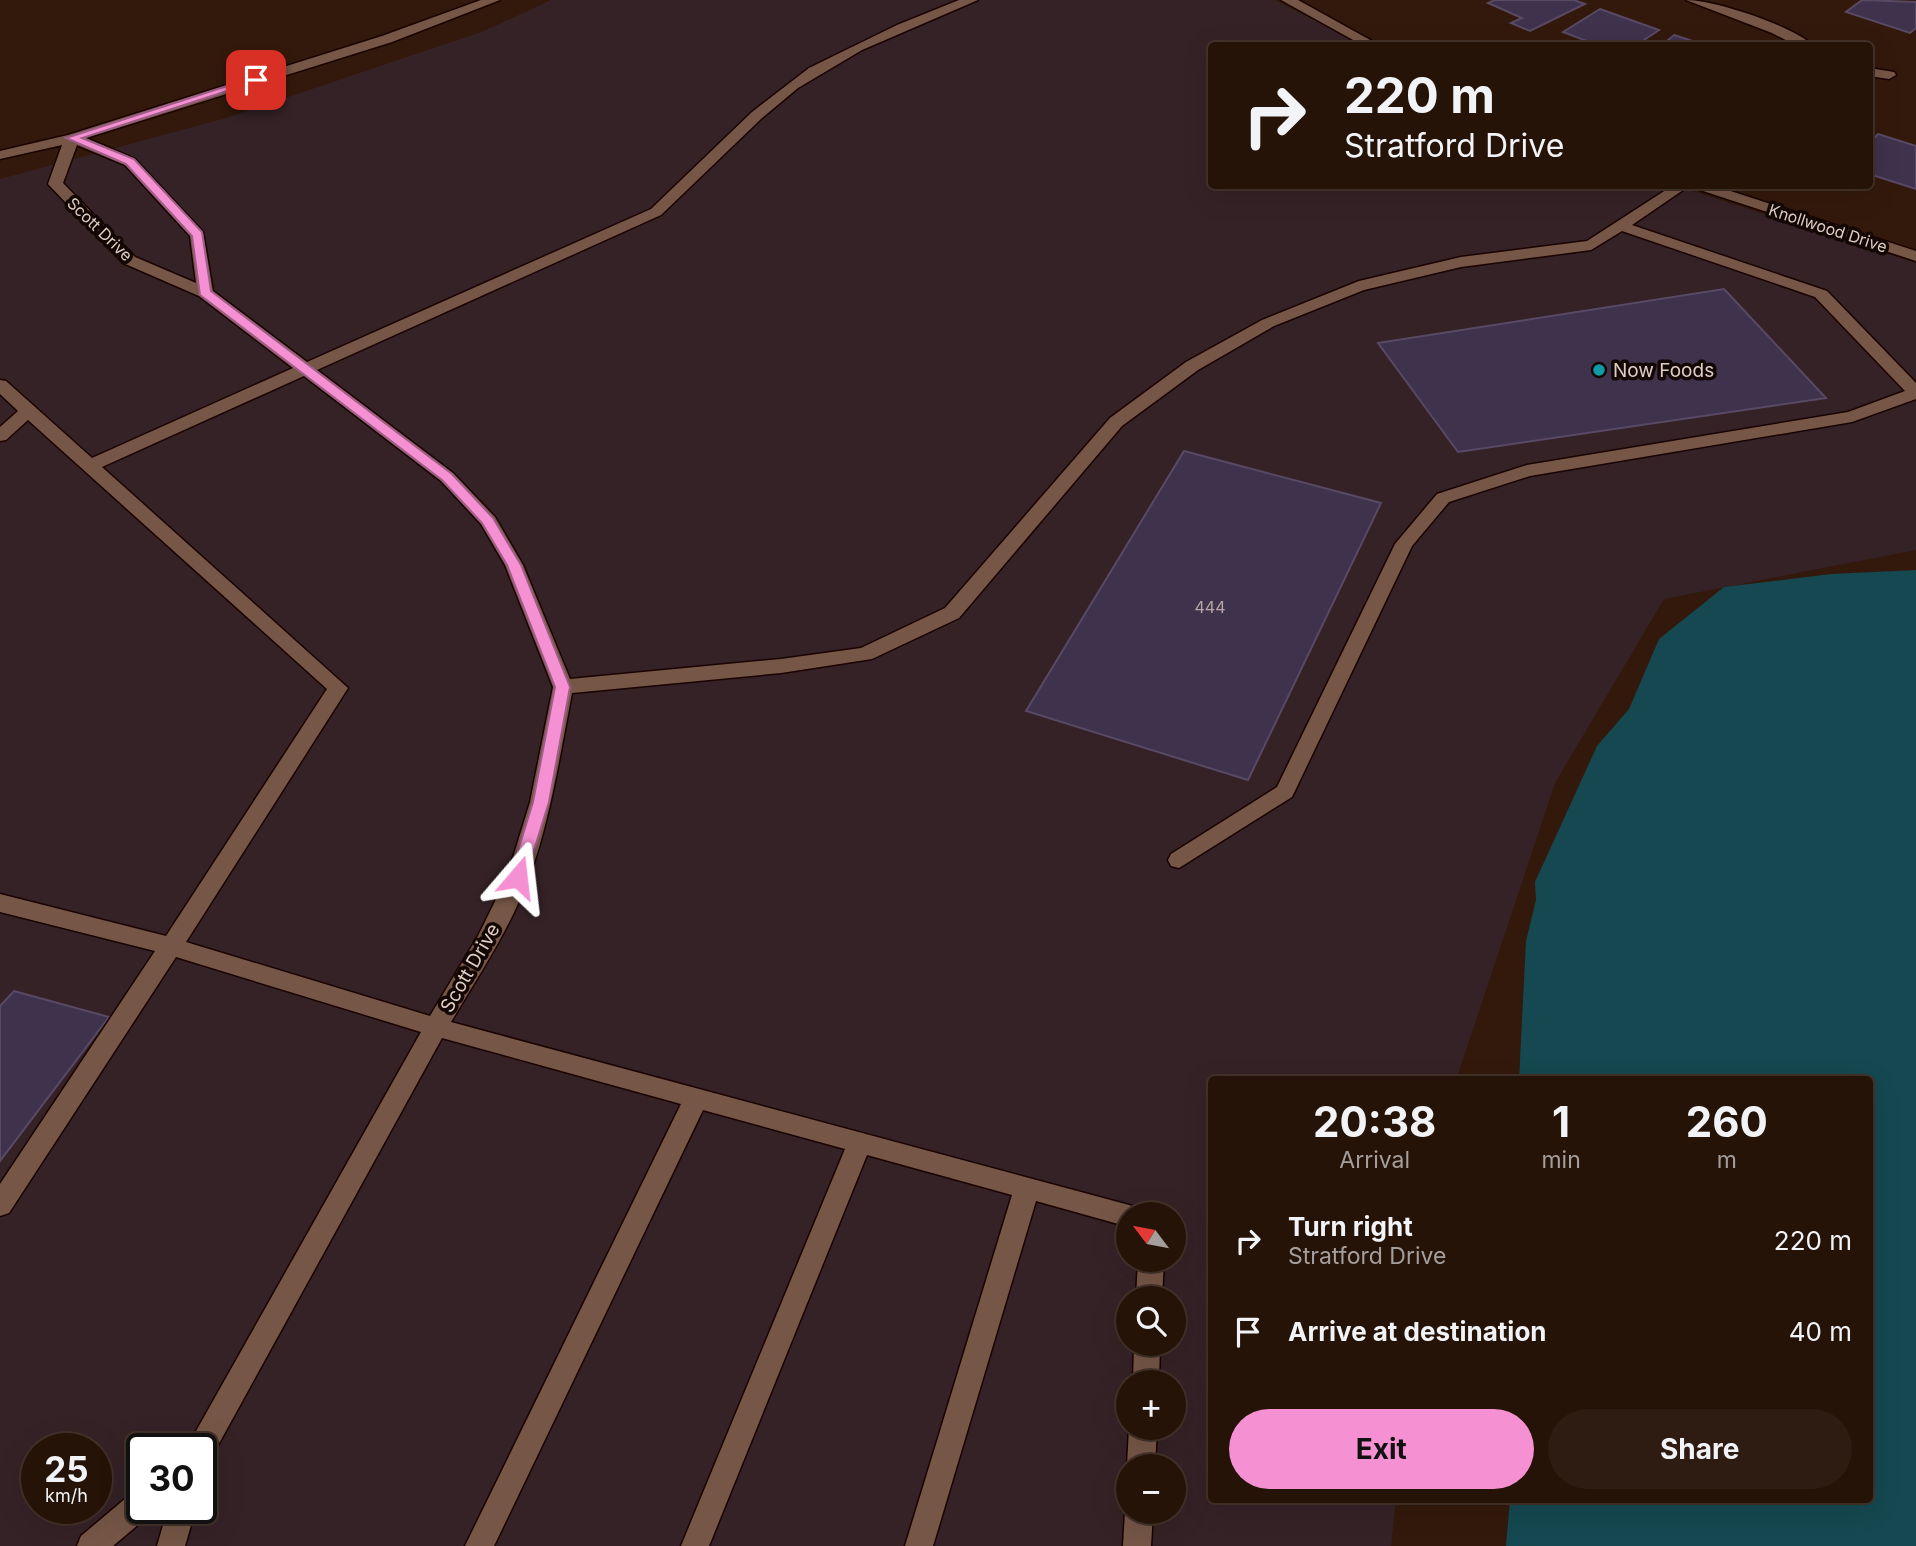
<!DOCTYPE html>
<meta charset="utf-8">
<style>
:root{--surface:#261308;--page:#2e1c12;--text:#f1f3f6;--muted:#a49e9c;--line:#423229;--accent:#f591d2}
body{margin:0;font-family:Inter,sans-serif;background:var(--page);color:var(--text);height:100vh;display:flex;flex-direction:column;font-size:26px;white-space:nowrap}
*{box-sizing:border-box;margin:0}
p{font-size:23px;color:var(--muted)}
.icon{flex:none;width:38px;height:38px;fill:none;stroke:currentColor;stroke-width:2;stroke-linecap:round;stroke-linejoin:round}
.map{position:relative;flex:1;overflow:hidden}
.sheet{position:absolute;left:1208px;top:1076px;width:665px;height:427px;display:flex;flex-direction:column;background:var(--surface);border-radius:7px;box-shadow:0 7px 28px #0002,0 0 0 2px var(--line)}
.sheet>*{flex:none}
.guide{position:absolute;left:1208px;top:42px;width:665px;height:147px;border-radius:7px;box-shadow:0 7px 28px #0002,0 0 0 2px var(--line);background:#261308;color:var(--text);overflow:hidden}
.needle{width:46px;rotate:302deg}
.controls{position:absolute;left:1116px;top:1202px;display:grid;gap:14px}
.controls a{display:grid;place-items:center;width:70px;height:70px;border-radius:50%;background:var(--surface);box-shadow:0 7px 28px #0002,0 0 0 2px var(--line);font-size:35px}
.speed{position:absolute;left:21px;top:1433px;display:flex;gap:14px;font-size:35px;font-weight:700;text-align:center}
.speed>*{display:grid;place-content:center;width:91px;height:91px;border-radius:50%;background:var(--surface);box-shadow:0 7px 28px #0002,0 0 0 2px var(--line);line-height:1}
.speed small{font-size:18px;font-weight:400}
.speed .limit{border:4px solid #111;border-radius:10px;background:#fff;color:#111}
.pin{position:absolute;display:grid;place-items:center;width:60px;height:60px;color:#fff;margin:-30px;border-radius:14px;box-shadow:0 4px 10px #0006}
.me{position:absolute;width:77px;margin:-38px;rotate:17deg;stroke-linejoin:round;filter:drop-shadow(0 0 5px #0008)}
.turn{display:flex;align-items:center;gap:24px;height:147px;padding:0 21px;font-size:32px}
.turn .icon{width:91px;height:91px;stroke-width:2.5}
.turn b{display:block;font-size:49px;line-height:60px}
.eta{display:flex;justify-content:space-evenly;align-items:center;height:119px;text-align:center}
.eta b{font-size:42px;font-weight:700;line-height:49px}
.action{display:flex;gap:14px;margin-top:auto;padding:14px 21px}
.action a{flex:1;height:80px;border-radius:42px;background:var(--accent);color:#111;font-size:28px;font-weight:700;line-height:80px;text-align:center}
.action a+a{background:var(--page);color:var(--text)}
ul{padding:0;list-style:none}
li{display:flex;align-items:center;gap:21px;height:91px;padding:0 21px}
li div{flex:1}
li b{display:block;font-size:26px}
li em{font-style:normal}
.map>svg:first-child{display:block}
</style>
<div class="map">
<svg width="1916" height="1546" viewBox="0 0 1916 1546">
<rect width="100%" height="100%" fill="#33190b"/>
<path fill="#352227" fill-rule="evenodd" d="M551,0H1275L1363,45L1211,46V186H1677L1916,263V550L1664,599L1555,783L1456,1080H1211V1500H1396L1391,1546H0V179L226,118L484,31ZM1129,1214H1174V1260H1129ZM1129,1298H1174V1344H1129ZM1129,1382H1174V1428H1129ZM37,1449H96V1508H37ZM142,1449H201V1508H142ZM1129,1466H1174V1512H1129Z"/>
<polygon fill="#154850" points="1916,570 1916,1546 1506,1546 1510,1500 1869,1500 1869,1080 1519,1080 1526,941 1536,900 1535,882 1597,746 1629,709 1659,639 1724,587 1831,574"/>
<g fill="#3f324c" stroke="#584965" stroke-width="2">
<polygon points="1495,0 1574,0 1585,4 1530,31 1511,23 1522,18 1488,3"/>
<polygon points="1862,0 1916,2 1916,28 1910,33 1846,12"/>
<polygon points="1600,9 1659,30 1635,46 1600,46 1563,32"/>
<polygon points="1674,35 1708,46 1661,46"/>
<polygon points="1878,134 1916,146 1916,189 1869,174 1869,144"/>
<polygon points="1724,289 1826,398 1458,452 1378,343"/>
<polygon points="1184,451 1381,503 1248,780 1026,711"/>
<polygon points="14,991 109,1017 0,1161 0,1006"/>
</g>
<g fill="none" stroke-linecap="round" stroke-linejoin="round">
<defs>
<g id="minor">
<path d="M481,0H500L392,42L86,138L135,159L203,232L213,291L307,362L651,209L752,112L809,68L897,25L959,0H978L862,50L798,88L762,118L661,215L317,370L453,473L495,517L523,565L570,679L781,659L861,648L945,608L1110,418L1186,362L1262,320L1359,281L1461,257L1587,241L1672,186H1689L1632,225L1827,291L1916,383V399L1852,422L1530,476L1449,502L1412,546L1292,797L1179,868L1171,866L1168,860L1171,854L1277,787L1395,544L1437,494L1527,465L1848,412L1905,391L1815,297L1622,231L1591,250L1461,267L1364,290L1274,326L1198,370L1122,426L959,618L872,659L781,673L572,693C560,755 551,816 530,875C511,927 479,975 451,1022L1129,1205L1138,1208L1141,1214H1129V1227L1036,1201L933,1546H905L1012,1195L867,1155L709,1546H681L845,1149L703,1110L494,1546H465L681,1104L442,1038L211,1458L201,1462V1449H187L191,1440L421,1032L176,957L9,1213L0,1216V1184L155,951L0,912V894L166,936L327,689L28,420L6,440L0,441V427L18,411L0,394V380L6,381L92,458L293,368L199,296L123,263L48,184L62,145L0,159V151L68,135L382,36ZM77,145L125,165L190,236L196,283L135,257L63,183ZM304,376L441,481L481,524L505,565L553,687L530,802L507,877L478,936L430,1016L186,942L348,688L102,467Z"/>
<polygon points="1281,0 1298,0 1381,46 1364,46"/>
<path d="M1686,0C1715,0 1793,26 1814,46H1797L1772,33Z"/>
<polygon points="1869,68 1894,72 1896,75 1889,79 1869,76"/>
<polygon points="1694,186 1715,186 1916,251 1916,261 1697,189"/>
<polygon points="1138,1260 1164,1260 1162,1298 1136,1298"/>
<polygon points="1134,1344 1160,1344 1159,1382 1133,1382"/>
<polygon points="1129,1428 1157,1428 1155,1466 1129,1466 1129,1470 1127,1466"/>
<polygon points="142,1489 142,1508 154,1508 152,1513 113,1546 77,1546 81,1536 132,1493"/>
<polygon points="1129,1503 1129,1512 1153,1512 1151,1546 1123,1546 1125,1512"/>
<polygon points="168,1508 196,1508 185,1546 157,1546"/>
</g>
</defs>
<use href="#minor" stroke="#1a0300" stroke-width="3"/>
<use href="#minor" fill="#765747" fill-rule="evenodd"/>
</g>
<polygon fill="#f591d2" stroke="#9f5e88" stroke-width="2" points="252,78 261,80 82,138 134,159 202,232 211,291 452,474 493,518 521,565 570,687 549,802 524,882 518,884 510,877 533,802 555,687 507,565 482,523 442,480 200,295 192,236 126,164 66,138"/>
<circle fill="#0f9aa8" stroke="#130703" stroke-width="2.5" cx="1599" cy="370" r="7"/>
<g text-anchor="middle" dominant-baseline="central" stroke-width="7" stroke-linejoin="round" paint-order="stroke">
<g font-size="16" fill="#dfcdc4" stroke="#130703">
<text transform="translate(1828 228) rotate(18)">Knollwood Drive</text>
<text transform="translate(100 229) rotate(44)">Scott Drive</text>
</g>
<g font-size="16" fill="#b7a6a6">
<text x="1210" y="607">444</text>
</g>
<g font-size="19" fill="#dfcdc4" stroke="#130703" text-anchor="start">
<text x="1613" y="370">Now Foods</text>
</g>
<g font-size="19" fill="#dfcdc4" stroke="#130703">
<text transform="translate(470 968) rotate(-60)">Scott Drive</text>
</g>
</g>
</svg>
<div class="controls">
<a><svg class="needle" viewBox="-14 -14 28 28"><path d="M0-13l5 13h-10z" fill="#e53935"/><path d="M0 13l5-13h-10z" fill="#a49e9c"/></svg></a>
<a><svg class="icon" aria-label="search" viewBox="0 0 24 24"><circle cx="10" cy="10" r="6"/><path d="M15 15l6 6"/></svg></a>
<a>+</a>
<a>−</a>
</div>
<div class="speed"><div>25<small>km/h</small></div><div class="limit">30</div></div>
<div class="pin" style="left:256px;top:80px;background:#d93025"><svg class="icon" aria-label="arrive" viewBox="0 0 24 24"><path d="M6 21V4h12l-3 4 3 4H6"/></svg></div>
<svg class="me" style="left:518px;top:877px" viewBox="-20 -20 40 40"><path d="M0-17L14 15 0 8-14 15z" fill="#f591d2" stroke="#fff" stroke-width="4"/></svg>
<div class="guide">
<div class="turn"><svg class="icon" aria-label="right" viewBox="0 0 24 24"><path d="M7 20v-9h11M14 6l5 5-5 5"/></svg><div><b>220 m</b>Stratford Drive</div></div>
</div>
<section class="sheet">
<div class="eta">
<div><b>20:38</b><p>Arrival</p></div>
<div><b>1</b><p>min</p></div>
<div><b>260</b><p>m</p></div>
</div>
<ul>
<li><svg class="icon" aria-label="right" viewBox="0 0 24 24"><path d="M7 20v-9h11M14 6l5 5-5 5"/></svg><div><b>Turn right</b><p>Stratford Drive</p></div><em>220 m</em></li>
<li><svg class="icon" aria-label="arrive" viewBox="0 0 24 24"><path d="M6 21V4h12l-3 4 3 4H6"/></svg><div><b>Arrive at destination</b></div><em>40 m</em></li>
</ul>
<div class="action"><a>Exit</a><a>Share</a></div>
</section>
</div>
